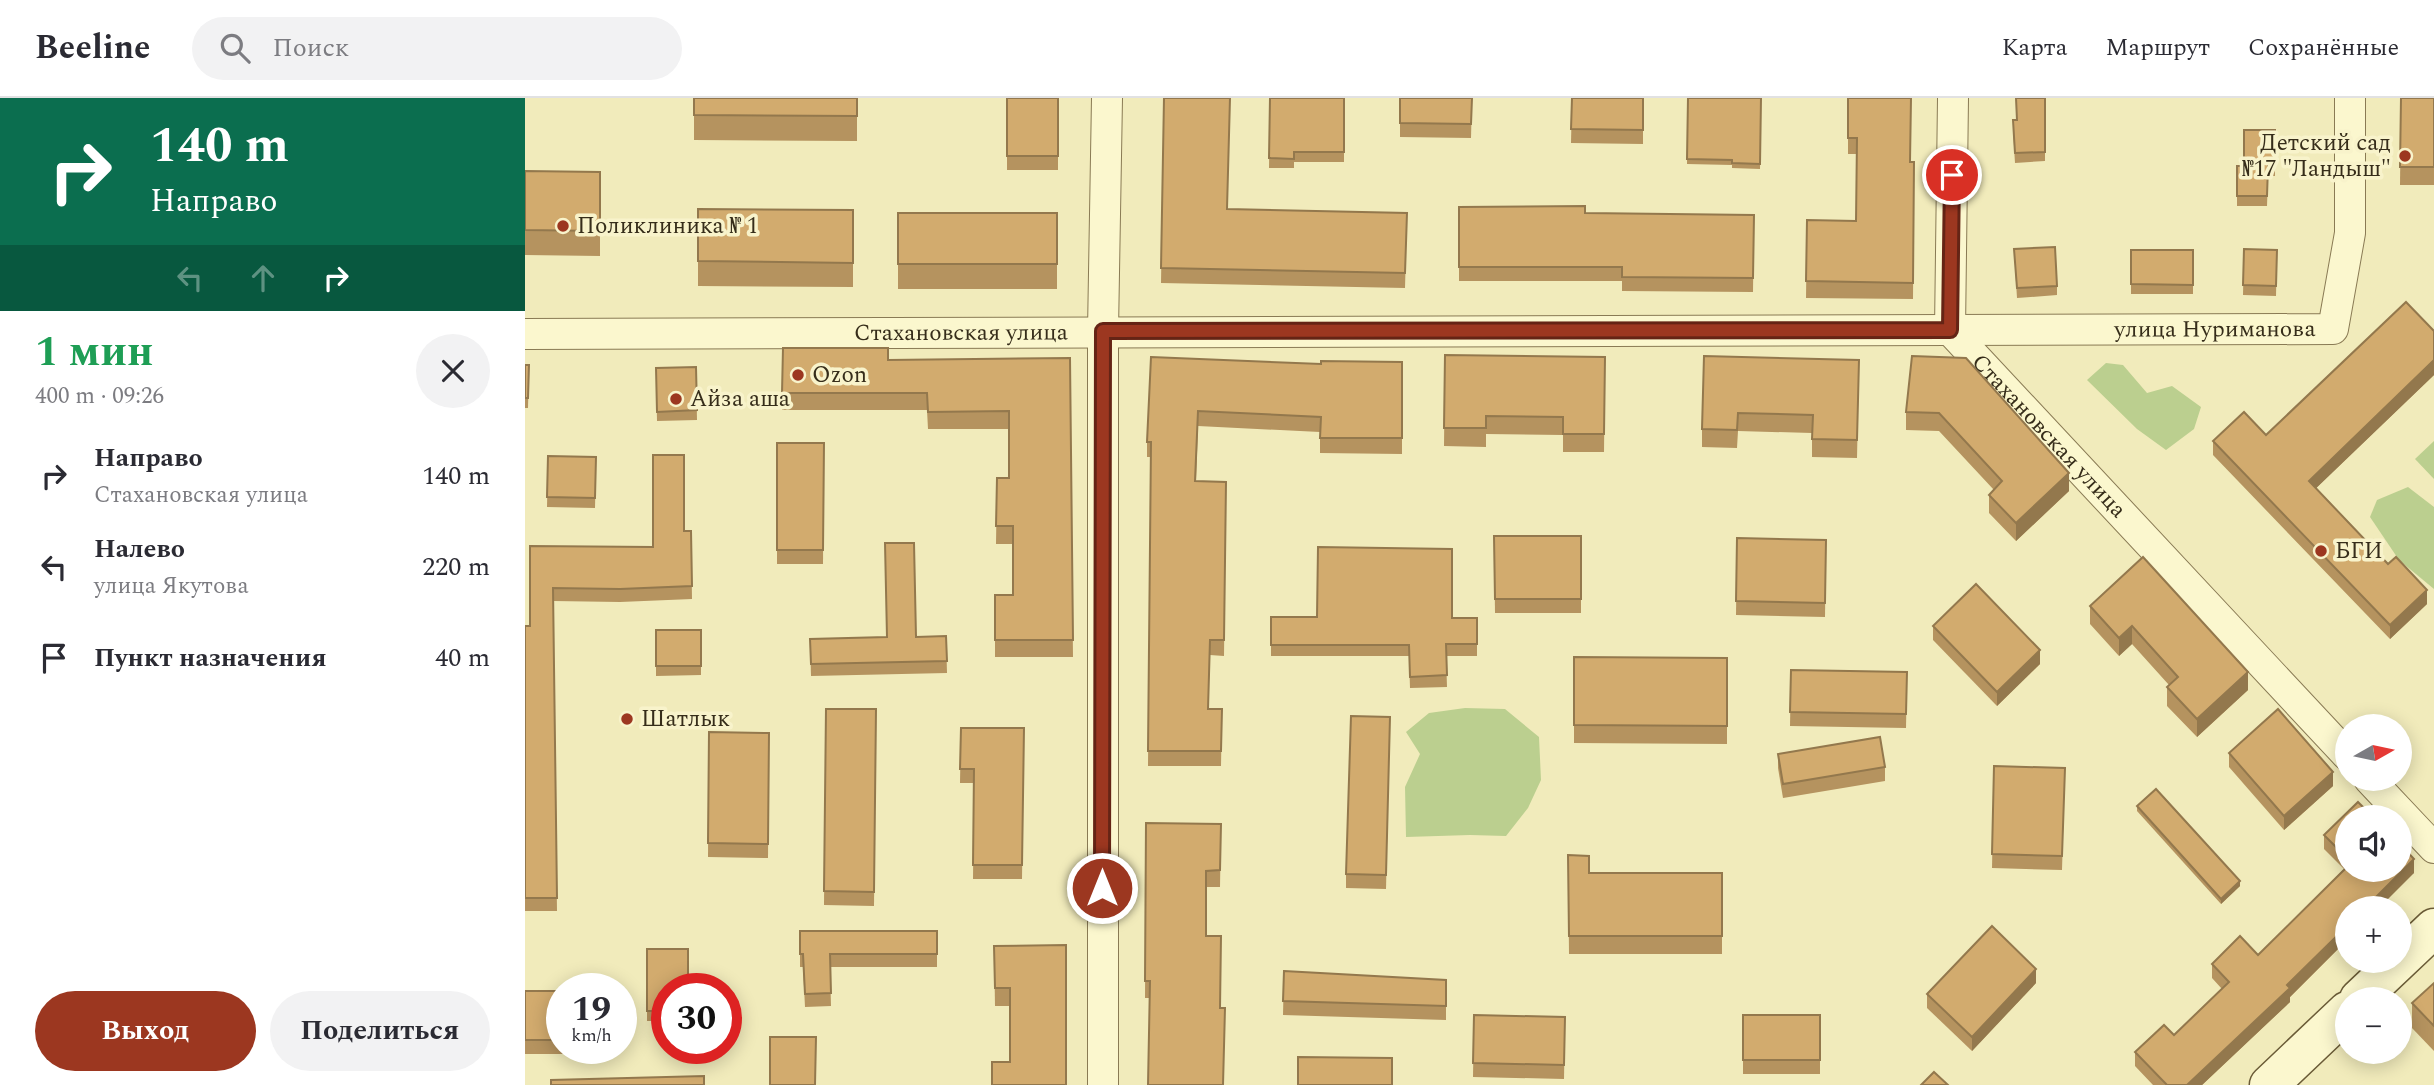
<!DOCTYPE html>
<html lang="ru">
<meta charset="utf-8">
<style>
:root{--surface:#fff;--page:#f2f2f3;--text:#2b2b33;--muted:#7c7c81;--line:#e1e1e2;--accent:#9c3720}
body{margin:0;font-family:Spectral,serif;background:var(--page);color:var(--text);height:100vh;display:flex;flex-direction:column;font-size:26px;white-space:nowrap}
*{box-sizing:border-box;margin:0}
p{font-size:23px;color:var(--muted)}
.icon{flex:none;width:38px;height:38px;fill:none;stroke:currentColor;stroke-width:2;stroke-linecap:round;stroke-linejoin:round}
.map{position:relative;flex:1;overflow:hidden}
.drawer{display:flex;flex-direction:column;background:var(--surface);width:525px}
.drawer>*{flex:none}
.top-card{background:#0b6e4f;color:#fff;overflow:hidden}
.needle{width:46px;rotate:81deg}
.fabs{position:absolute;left:1810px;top:616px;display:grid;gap:14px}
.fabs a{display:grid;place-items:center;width:77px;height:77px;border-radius:50%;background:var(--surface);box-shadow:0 4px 18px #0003;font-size:35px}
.speed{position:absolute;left:21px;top:875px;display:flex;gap:14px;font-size:35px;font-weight:700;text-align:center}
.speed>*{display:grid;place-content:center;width:91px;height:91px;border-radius:50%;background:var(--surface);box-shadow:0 4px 18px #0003;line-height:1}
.speed small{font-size:18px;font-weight:400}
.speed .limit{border:10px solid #d22;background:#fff;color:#111}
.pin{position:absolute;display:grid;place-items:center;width:60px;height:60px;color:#fff;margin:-30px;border:4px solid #fff;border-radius:50%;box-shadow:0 2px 7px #0007}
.me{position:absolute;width:77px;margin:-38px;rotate:0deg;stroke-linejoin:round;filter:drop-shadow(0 0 5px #0008)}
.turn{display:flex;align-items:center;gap:24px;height:147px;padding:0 35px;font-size:32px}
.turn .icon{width:91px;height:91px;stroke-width:2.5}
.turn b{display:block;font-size:49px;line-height:60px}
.lanes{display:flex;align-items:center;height:66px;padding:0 35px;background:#0003;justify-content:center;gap:35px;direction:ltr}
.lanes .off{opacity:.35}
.round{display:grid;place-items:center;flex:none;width:74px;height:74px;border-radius:37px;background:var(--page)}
.overview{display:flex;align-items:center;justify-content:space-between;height:119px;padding:0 35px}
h1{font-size:42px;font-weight:700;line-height:52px;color:#1e9e55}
.primary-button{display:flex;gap:14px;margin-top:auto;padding:14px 35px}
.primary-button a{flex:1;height:80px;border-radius:42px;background:var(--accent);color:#fff;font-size:28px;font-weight:700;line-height:80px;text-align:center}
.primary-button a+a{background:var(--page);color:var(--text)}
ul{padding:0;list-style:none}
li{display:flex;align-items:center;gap:21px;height:91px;padding:0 35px}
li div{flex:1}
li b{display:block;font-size:26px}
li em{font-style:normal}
header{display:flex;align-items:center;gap:42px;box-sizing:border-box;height:98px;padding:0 35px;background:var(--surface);border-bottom:2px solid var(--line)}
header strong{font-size:33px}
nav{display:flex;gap:38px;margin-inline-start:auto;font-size:24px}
.search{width:490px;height:63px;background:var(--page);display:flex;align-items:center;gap:18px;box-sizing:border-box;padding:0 24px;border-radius:38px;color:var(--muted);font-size:26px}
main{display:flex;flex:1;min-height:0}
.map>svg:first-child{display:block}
</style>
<header>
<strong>Beeline</strong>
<div class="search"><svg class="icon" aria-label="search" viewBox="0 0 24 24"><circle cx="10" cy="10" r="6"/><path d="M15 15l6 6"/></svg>Поиск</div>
<nav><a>Карта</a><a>Маршрут</a><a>Сохранённые</a></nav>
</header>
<main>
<section class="drawer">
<div class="top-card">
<div class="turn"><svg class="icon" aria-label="right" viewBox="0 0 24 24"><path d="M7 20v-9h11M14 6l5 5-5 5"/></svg><div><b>140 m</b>Направо</div></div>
<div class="lanes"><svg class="icon off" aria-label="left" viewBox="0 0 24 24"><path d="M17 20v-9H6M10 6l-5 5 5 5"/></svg><svg class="icon off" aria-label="ahead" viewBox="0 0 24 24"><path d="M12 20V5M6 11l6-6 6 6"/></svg><svg class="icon" aria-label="right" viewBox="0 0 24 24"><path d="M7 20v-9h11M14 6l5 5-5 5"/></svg></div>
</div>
<div class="overview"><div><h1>1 мин</h1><p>400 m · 09:26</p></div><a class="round"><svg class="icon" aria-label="close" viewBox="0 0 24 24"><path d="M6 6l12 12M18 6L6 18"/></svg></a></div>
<ul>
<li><svg class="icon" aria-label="right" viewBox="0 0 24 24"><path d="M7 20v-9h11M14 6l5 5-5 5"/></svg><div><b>Направо</b><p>Стахановская улица</p></div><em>140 m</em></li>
<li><svg class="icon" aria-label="left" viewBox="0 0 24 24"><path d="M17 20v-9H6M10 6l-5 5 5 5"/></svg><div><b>Налево</b><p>улица Якутова</p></div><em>220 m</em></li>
<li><svg class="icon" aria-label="arrive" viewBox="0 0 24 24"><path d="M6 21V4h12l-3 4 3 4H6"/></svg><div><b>Пункт назначения</b></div><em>40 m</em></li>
</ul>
<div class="primary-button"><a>Выход</a><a>Поделиться</a></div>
</section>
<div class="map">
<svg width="1909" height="987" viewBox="0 0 1909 987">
<rect width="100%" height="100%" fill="#f1ebbb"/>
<g fill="#bbcf8f">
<polygon points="1581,265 1598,267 1622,295 1647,288 1676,309 1669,331 1641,352 1612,331 1562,282"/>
<polygon points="1909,343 1909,381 1890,361"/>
<polygon points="1883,389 1909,409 1909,491 1874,462 1845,419 1852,402"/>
<polygon points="940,610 980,611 1014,639 1016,682 1003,710 981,738 945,737 881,739 880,689 895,656 881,634 904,615"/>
</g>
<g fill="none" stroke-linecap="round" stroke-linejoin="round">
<defs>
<g id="street">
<path id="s1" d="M1425,232L1822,657"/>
<polyline points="1425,232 1428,0"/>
<path id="s2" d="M0,236L1808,231L1825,135V0"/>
<polyline points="1844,681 1909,750"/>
<polyline points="578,987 578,233 582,0"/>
</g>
<g id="secondary">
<polyline points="1834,901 1909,830"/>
<polyline points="1744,987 1822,913"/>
</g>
</defs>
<use href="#street" stroke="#897a54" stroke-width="32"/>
<use href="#secondary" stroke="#6a5b37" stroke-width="41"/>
<use href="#street" stroke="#fbf7ce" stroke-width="30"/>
<use href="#secondary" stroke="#fbf7ce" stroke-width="38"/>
</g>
<g fill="#b5935f">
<polygon points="169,0 332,0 332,43 169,42"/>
<rect x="482" y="0" width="51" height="72"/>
<polygon points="639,0 702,111 882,115 880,190 636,185"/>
<polygon points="745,0 819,0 819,64 769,64 769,70 744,70"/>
<polygon points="875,0 947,0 946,40 875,39"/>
<polygon points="1047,0 1118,0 1118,46 1046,45"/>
<polygon points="1163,0 1236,0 1235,71 1207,70 1207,67 1162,66"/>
<polygon points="1323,0 1385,64 1389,64 1388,201 1281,200 1282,122 1331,123 1331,56 1323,56"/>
<polygon points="1520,0 1520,63 1490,65 1488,31"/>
<polygon points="1876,0 1909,0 1909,87 1875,87"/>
<polygon points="1750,32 1750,78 1743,78 1742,108 1712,108 1712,68 1719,68"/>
<polygon points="0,73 75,74 75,158 0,157"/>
<polygon points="934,109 1060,115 1229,117 1228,194 1097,193 1097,183 934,183"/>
<polygon points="173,111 328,112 328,189 173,188"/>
<rect x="373" y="115" width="159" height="76"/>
<polygon points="1489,151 1532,188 1532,197 1492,200"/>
<polygon points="1719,151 1752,152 1751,198 1718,197"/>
<rect x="1606" y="152" width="62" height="44"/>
<polygon points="1909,233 1909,277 1791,390 1902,506 1865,541 1688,357 1688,343 1741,337"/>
<polygon points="258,250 363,262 545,260 548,559 470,559 470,497 488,497 488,446 471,446 472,380 484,380 484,331 403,331 402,312 257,312"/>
<polygon points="920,257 1080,259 1079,354 1038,354 1038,337 961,336 961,349 919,348"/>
<polygon points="1387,258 1544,393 1491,443 1464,415 1464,397 1469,392 1414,333 1381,332 1381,314"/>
<polygon points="626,259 796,266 877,264 877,356 795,355 795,334 673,328 671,384 701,384 699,558 685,557 683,611 697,611 696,668 623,668 626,359 622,359 622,344"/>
<polygon points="1334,262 1332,360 1287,359 1287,335 1213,333 1212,350 1177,349 1177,331"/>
<polygon points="0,267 4,267 3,310 0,310"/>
<polygon points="171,269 172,322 132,323 131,270"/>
<polygon points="252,345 299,345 298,466 252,466"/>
<polygon points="23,358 71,359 70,410 22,409"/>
<polygon points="159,433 166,433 167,501 95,504 28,503 32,813 0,813 0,528 5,528 5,448 128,449"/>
<polygon points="969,438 1056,438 1056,515 970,515"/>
<polygon points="1212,440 1301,442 1300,519 1211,517"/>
<polygon points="1618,459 1723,592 1672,639 1642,608 1642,589 1644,587 1607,546 1594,558 1565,526 1565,508"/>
<polygon points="746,519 952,520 952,558 921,558 922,589 885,590 884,558 746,558"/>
<polygon points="1408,528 1515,566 1472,608 1408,542"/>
<polygon points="131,532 176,532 176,577 131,578"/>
<polygon points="421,538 422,575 286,578 285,541"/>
<polygon points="1049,559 1202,560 1202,646 1049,645"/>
<polygon points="1266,572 1382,574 1381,630 1265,628"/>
<polygon points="301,611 351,611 349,808 299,807"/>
<polygon points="865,619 861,791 821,790 821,776"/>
<polygon points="436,630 499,630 497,781 448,781 449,685 435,685"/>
<polygon points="184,634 244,635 243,760 183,759"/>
<polygon points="1704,655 1808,688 1759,732 1704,669"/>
<polygon points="1253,656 1360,669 1360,683 1258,700 1253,670"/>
<polygon points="1469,668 1540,670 1537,772 1467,770"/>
<polygon points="1612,708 1715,788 1696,806 1612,713"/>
<polygon points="1822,719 1822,772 1889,775 1822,810 1822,842 1765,899 1765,904 1677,987 1628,987 1610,968 1610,954 1649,937 1697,891 1687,880 1687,866 1733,857 1819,771 1799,751 1799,737"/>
<polygon points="621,725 696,726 695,789 681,789 624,900 620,900"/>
<polygon points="1043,757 1064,775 1197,775 1197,856 1044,856"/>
<polygon points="275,833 412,833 412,869 305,869 306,908 280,909 278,869 275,869"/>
<polygon points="541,847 485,908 470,908 469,848"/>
<polygon points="122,851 142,891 142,923 122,923"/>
<polygon points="759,873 921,882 921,922 758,917"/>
<polygon points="1511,885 1447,953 1402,910 1402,896"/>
<polygon points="1909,885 1909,953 1887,930 1887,905"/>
<polygon points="0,893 37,893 37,950 49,950 49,956 0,956"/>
<polygon points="949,917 1040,919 1039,981 948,979"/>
<rect x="1218" y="917" width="77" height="59"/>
</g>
<g fill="#93784d">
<polygon points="1909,262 1909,277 1784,397 1784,383"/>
<polygon points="1544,375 1544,393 1491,443 1491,425"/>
<polygon points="1902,492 1902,506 1865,541 1865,527"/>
<polygon points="1607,528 1607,546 1594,558 1594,540"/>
<polygon points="1515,552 1515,566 1472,608 1472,594"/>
<polygon points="1723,574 1723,592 1672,639 1672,621"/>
<polygon points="1808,674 1808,688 1759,732 1759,718"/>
<polygon points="1889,761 1889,775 1854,810 1840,810"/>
<polygon points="1715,783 1715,788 1696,806 1696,801"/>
<polygon points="1822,828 1822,842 1765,899 1765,904 1677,987 1662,987"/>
<polygon points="1511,871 1511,885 1447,953 1447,939"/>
</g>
<g fill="#d2ab6e" stroke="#93784d" stroke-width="2">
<polygon points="169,0 332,0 332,18 169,17"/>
<rect x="482" y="0" width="51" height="58"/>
<polygon points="639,0 705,0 702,111 882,115 880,175 636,170"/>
<polygon points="745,0 819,0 819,54 769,54 769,61 744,60"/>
<polygon points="875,0 947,0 946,26 875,25"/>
<polygon points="1047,0 1118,0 1118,32 1046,31"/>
<polygon points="1163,0 1236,0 1235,66 1207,65 1207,62 1162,61"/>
<polygon points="1323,0 1386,0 1385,64 1389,64 1388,185 1281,183 1282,122 1331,123 1332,40 1323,40"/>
<polygon points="1491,0 1520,0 1520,54 1490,55 1488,22 1492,22"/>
<polygon points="1876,0 1909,0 1909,69 1875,69"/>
<polygon points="1719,32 1750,32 1750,68 1743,68 1742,98 1712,98 1712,68 1719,68"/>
<polygon points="0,73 75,74 75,133 0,132"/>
<polygon points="1060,108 1060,115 1229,117 1228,180 1097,179 1097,169 934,169 934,109"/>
<polygon points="173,111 328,112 328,165 173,163"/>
<rect x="373" y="115" width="159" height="51"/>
<polygon points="1530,149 1532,188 1492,190 1489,151"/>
<polygon points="1719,151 1752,152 1751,188 1718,187"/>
<polygon points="1606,152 1668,152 1668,187 1606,186"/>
<polygon points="1881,204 1909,233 1909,262 1784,383 1863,466 1871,459 1902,492 1865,527 1688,343 1719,314 1741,337"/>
<polygon points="258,250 363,250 363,262 545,260 548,542 470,542 470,497 488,497 488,428 471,428 472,380 484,380 484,313 403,314 402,295 257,295"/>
<polygon points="920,257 1080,259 1079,336 1038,336 1038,319 961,318 961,330 919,330"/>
<polygon points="1179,258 1334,262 1332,342 1287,341 1288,317 1213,315 1212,332 1177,331"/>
<polygon points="1387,258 1441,260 1544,375 1491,425 1464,397 1477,383 1414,315 1381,314"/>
<polygon points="626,259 796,266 796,263 877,264 877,340 795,340 796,319 673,313 670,383 701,384 699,542 685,542 683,611 697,611 696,653 623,653 626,344 622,344"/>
<polygon points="0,267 4,267 3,300 0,300"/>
<polygon points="171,269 172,312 132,314 131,270"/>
<polygon points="252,345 299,345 298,452 252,452"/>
<polygon points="128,357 159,357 159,433 166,433 167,488 95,491 28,490 32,800 0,800 0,528 5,528 5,448 128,449"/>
<polygon points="23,358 71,359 70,400 22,399"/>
<polygon points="969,438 1056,438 1056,501 970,501"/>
<polygon points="1212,440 1301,442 1300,505 1211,503"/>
<polygon points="360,445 389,445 391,539 421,538 422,563 286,566 285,541 362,539"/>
<polygon points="793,449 927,451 927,520 952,520 952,546 921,546 922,577 885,579 884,547 746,547 746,519 792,519"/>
<polygon points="1618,459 1723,574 1672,621 1642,589 1653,579 1607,528 1594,540 1565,508"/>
<polygon points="1451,486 1515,552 1472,594 1408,528"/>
<rect x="131" y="532" width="45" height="36"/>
<polygon points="1049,559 1202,560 1202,628 1049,627"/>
<polygon points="1266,572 1382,574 1381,616 1265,614"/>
<polygon points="301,611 351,611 349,794 299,793"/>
<polygon points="1753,611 1808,674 1759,718 1704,655"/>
<polygon points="826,618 865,619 861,777 821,776"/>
<polygon points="436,630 499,630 497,767 448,767 449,671 435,671"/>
<polygon points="184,634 244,635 243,746 183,745"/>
<polygon points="1355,639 1360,669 1258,686 1253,656"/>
<polygon points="1469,668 1540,670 1537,758 1467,756"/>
<polygon points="1631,691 1715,783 1696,801 1612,708"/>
<polygon points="1833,704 1848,719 1822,719 1822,760 1799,737"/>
<polygon points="621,725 696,726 695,772 681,773 681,838 696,838 695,910 700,910 698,987 623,987 625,883 620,883"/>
<polygon points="1874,745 1889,761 1840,810 1822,810 1822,828 1762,887 1765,890 1662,987 1642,987 1610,954 1639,927 1649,937 1704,884 1687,866 1715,838 1733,857 1822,769 1822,772 1874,772"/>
<polygon points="1043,757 1064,758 1064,775 1197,775 1197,838 1044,838"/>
<polygon points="1467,828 1511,871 1447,939 1402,896"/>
<polygon points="275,833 412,833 412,856 305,856 306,895 280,896 278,856 275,856"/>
<polygon points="541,847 541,987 467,987 467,964 485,964 485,890 470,890 469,848"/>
<polygon points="122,851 163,851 163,891 142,891 142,913 122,913"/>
<polygon points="759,873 921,882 921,908 758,903"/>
<polygon points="1909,885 1909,928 1887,905"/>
<rect x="0" y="893" width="37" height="49"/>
<polygon points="949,917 1040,919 1039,967 948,965"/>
<rect x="1218" y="917" width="77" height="45"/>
<polygon points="245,939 291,939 290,987 245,987"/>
<polygon points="773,959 867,960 867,987 773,987"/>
<polygon points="1409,974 1423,987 1396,987"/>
<polygon points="179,978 179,987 26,987 26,982"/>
</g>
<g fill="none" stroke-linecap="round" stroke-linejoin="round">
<defs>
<polyline id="route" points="577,790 578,233 1425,232 1427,77"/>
</defs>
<use href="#route" stroke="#652415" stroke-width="18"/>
<use href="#route" stroke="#9c3720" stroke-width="12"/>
</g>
<g fill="#9c3720" stroke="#f8f3cb" stroke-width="2.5">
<circle cx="1880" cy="58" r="7"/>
<circle cx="38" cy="128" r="7"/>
<circle cx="273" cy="277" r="7"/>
<circle cx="151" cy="301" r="7"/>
<circle cx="1796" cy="453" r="7"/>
<circle cx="102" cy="621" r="7"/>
</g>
<g text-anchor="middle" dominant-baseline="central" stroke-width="7" stroke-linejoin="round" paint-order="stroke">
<g font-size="23" fill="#362d1a" stroke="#f8f3cb" text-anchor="start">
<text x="1866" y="45" text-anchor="end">Детский сад<tspan x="1866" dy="26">№17 "Ландыш"</tspan></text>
<text x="52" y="128">Поликлиника № 1</text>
<text x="287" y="277">Ozon</text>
<text x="165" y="301">Айза аша</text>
<text x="1810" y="453">БГИ</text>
<text x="116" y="621">Шатлык</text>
</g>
<g font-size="23" fill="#362d1a" stroke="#f8f3cb">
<text stroke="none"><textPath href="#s2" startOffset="1690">улица Нуриманова</textPath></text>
<text stroke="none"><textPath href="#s2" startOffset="436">Стахановская улица</textPath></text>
<text stroke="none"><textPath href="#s1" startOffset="145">Стахановская улица</textPath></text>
</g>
</g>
</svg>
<div class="fabs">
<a><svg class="needle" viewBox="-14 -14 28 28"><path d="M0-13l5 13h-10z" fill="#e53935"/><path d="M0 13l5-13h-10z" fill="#7c7c81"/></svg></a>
<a><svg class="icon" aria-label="sound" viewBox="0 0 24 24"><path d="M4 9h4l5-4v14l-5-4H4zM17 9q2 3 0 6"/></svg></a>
<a>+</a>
<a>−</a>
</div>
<div class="speed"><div>19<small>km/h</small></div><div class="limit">30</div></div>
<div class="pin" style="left:1427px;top:77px;background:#d93025"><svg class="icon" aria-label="arrive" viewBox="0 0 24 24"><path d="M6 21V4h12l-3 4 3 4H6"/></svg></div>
<svg class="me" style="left:577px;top:790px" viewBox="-20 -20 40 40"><circle r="17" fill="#9c3720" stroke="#fff" stroke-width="3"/><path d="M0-11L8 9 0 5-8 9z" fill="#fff"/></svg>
</div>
</main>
